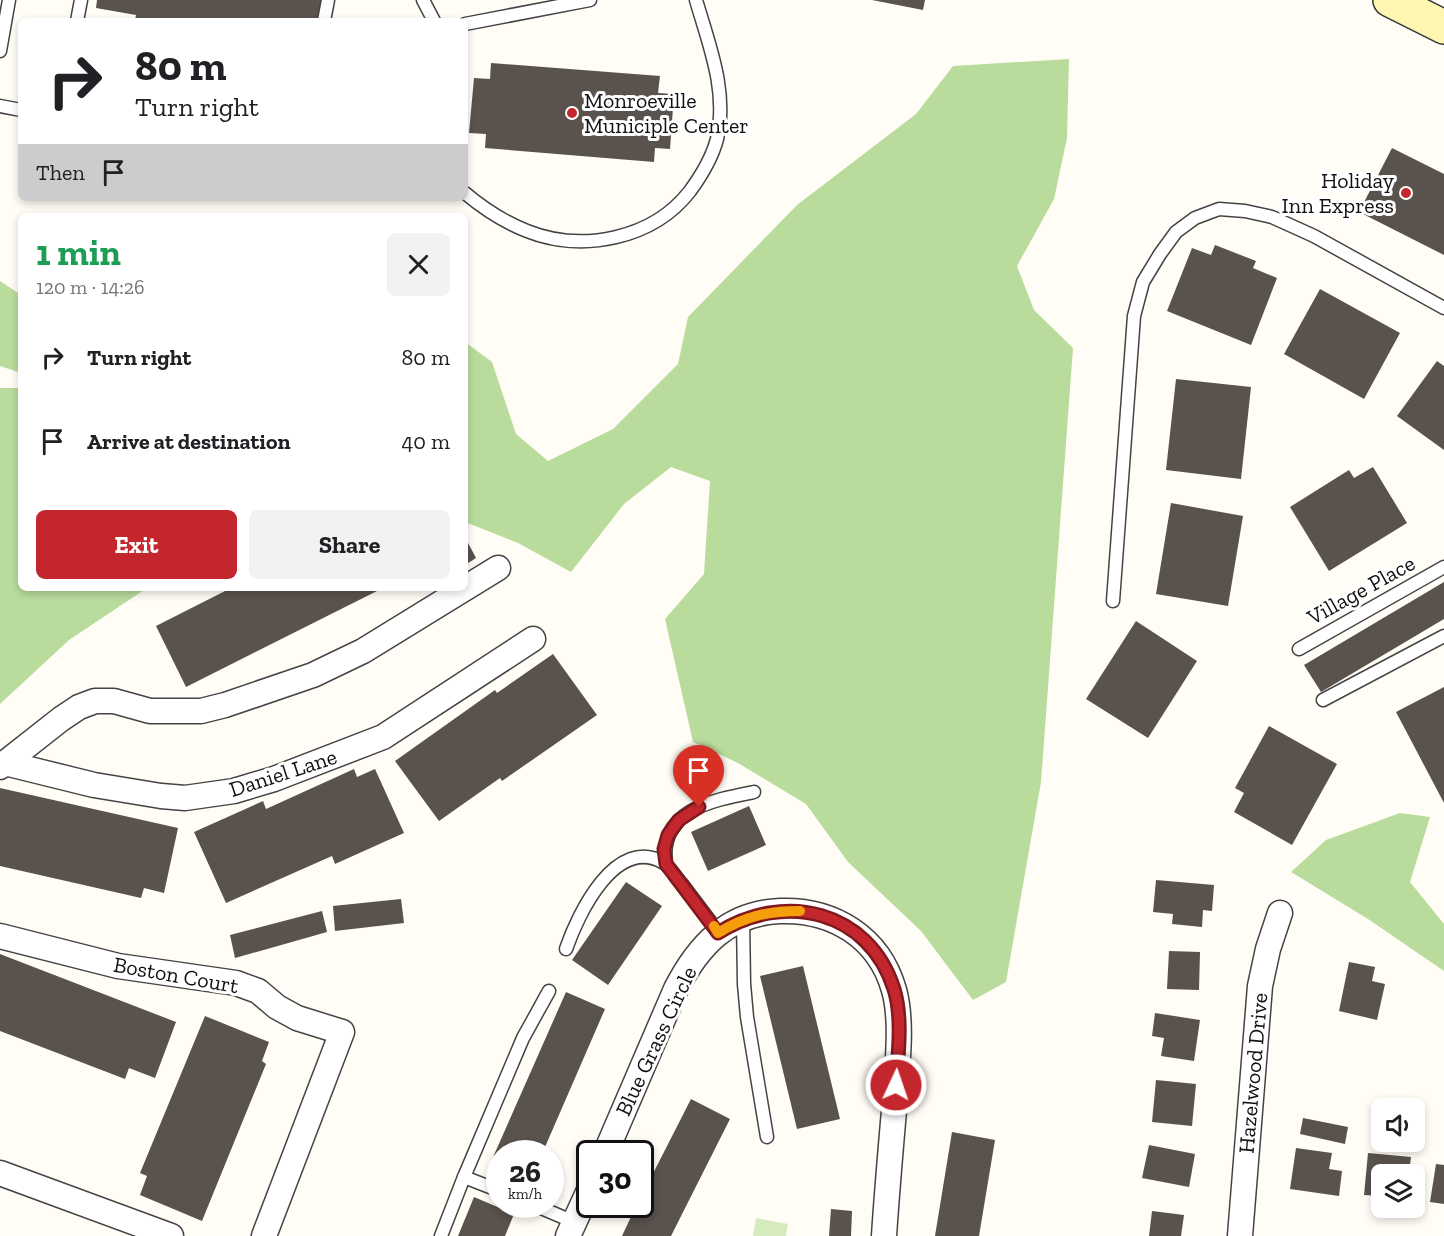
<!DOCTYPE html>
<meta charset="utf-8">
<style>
:root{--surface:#fff;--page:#f2f2f2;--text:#202124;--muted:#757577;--accent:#c4262e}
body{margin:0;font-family:"Zilla Slab",serif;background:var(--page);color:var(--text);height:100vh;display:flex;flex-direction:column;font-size:22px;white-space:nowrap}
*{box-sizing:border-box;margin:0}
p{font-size:20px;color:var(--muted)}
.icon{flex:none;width:33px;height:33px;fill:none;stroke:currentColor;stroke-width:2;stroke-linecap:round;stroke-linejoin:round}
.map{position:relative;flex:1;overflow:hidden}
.sheet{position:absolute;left:18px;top:213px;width:450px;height:378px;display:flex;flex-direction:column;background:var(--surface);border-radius:9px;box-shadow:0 3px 9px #0003}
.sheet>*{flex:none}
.banner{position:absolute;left:18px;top:18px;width:450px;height:183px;border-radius:9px;box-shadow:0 3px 9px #0003;background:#fff;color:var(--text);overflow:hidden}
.buttons{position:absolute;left:1371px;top:1098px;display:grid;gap:12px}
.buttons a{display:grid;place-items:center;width:54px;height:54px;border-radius:9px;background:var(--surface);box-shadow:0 3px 9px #0003;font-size:30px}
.speed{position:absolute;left:486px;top:1140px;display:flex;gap:12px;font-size:30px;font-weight:700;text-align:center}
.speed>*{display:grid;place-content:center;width:78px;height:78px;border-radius:50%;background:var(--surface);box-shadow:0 3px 9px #0003;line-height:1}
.speed small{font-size:15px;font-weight:400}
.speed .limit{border:3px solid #111;border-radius:9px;background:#fff;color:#111}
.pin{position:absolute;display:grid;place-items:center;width:51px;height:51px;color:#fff;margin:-62px -26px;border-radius:50% 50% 50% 0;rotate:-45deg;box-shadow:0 0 6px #0007}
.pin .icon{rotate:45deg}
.me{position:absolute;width:66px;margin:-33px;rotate:3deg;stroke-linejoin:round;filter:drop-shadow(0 0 4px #0008)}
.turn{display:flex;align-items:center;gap:21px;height:126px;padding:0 18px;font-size:27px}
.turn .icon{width:78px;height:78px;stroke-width:2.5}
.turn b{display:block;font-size:42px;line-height:51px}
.then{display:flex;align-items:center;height:57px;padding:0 18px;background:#0003;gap:12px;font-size:22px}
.round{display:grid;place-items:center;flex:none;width:63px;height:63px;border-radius:9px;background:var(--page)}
.summary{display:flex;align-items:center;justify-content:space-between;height:102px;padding:0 18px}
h1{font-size:36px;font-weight:700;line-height:45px;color:#1e9e55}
.cta{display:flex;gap:12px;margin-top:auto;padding:12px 18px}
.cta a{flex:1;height:69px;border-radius:9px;background:var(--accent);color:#fff;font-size:24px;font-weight:700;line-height:69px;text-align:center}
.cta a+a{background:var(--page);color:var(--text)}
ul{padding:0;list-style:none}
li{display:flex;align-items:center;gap:18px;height:84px;padding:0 18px}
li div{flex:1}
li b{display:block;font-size:22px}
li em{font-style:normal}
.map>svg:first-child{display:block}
</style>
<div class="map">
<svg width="1444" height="1236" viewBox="0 0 1444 1236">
<rect width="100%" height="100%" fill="#fffdf5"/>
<polygon fill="#d5ebbd" points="756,1218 788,1224 786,1236 753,1236"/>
<g fill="#b9dc9c">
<polygon points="1069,59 1067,138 1054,199 1017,266 1034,310 1073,348 1041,782 1006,982 973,1000 921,931 848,862 806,804 738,763 693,742 665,619 704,574 710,481 671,467 624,504 571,572 518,543 465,522 465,342 492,362 516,434 548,461 613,429 678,364 688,317 797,205 916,114 953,66"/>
<polygon points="0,281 21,295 21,373 0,366"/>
<polygon points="0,388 21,388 21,588 147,588 69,640 0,704"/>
<polygon points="1400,813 1430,817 1410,882 1444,924 1444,971 1368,919 1291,872 1326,840"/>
</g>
<g fill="#5a524d">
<polygon points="97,0 325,0 321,21 135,21 136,15 96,8"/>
<polygon points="872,0 925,0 923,10"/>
<polygon points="491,63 660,76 658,93 674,94 670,149 655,148 654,162 485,148 486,134 469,133 474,78 490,79"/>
<polygon points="1392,148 1444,174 1444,255 1359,212"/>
<polygon points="1215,245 1256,261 1253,268 1277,278 1251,345 1167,311 1192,248 1211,255"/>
<polygon points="1320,289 1400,333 1364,399 1284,354"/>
<polygon points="1437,361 1444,366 1444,450 1397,416"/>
<polygon points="1176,379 1251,387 1241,479 1166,470"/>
<polygon points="1373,467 1407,523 1329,571 1290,507 1349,470 1354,478"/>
<polygon points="1171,503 1243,516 1228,606 1156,594"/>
<polygon points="467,541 476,558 465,565 465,542"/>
<polygon points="1444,582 1444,619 1321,692 1304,665"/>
<polygon points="231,588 383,588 186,687 156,626"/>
<polygon points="1136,621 1197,661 1148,738 1086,699"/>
<polygon points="553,654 597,715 502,781 500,778 439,821 395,761 495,690 497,693"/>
<polygon points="1444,687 1444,803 1396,712"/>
<polygon points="1269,726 1337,764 1292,845 1234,812 1244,793 1235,788"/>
<polygon points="354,769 357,777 375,769 404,833 335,864 332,856 226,903 194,832 263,801 266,809"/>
<polygon points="0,788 178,828 164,893 144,888 141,898 0,866"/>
<polygon points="749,806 766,845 708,871 691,832"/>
<polygon points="1156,880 1214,885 1212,911 1203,910 1202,927 1172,924 1173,914 1153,912"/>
<polygon points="626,882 662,906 608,985 572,960"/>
<polygon points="401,899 404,923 335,931 333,906"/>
<polygon points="322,911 327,932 235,958 230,935"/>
<polygon points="1169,951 1200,952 1199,990 1167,989"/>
<polygon points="0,954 176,1022 155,1078 129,1068 125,1079 0,1031"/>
<polygon points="1349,962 1375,967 1372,981 1385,984 1377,1020 1339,1011"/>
<polygon points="803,966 840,1119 797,1129 760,976"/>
<polygon points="566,992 605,1009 542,1154 500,1154 500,1168 490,1164"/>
<polygon points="1155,1013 1200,1020 1194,1061 1161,1056 1164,1038 1152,1036"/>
<polygon points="205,1016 269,1042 262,1061 266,1064 202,1221 140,1195 147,1176 140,1173"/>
<polygon points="1156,1080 1196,1084 1192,1126 1152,1122"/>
<polygon points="691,1099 730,1119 671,1236 622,1236 637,1204 640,1204 640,1199"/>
<polygon points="1303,1118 1348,1127 1345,1144 1300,1134"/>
<polygon points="952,1132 995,1140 979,1236 935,1236"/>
<polygon points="1149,1145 1195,1154 1189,1187 1142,1178"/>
<polygon points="1296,1148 1332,1153 1329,1169 1342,1171 1339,1196 1290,1189"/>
<polygon points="1368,1153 1411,1157 1409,1174 1382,1174 1382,1196 1364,1195"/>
<polygon points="1436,1164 1444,1165 1444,1204 1430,1202"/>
<polygon points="474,1197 514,1214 505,1236 458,1236"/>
<polygon points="831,1209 852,1211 851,1236 829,1236"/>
<polygon points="1152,1211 1184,1215 1181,1236 1149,1236"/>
</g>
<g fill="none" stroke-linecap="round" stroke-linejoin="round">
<defs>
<g id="lane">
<polyline points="423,0 434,21"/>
<polyline points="77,21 81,0"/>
<polyline points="324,21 328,0"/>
<polyline points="465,24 590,0"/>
<polyline points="0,51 9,0"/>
<polyline points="0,106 21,110"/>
<path d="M465,193C484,209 504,222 527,231C582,253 653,239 690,191C701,176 712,158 717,139C728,91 709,45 696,0"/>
<polyline points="1113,601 1134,316 1143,282 1160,254 1176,232 1195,218 1219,209 1245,211 1272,217 1314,236 1444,308"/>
<polyline points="1299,649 1444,567"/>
<polyline points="1323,700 1444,636"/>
<path d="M666,864C658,810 713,800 754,792"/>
<polyline points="743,919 744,984 747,1017 767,1137"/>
<path d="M566,949C578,914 616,834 664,863C671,868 676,878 682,884C694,900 706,916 719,933"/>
<polyline points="464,1177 500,1191"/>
<polyline points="532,1204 574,1222"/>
<polyline points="441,1236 464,1177 523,1038 549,991"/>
</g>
<g id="street">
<polyline points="5,763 61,719 79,707 95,701 114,701 150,711 201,711 225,705 313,675 363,651 498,568"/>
<polyline points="0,767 5,763 94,785 161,796 185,798 234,791 274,779 383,737 533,639"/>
<polyline points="0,936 118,966 236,983 258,991 277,1007 297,1018 342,1032 264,1236"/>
<path d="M605,1154L676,989C698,946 728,913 780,911C833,909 879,937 894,990C903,1022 897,1066 895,1099C891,1145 887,1190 884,1236"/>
<polyline points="0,1173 171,1236"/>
<polyline points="568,1236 590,1188"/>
<polyline points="1240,1236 1260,986 1268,949 1280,913"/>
</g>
<polyline id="secondary" points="1390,0 1444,27"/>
</defs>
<use href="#lane" stroke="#444" stroke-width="15"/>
<use href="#street" stroke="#444" stroke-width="27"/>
<use href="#secondary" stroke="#333" stroke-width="36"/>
<use href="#lane" stroke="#fff" stroke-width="12"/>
<use href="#street" stroke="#fff" stroke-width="24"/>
<use href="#secondary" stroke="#fff6b0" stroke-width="33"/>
</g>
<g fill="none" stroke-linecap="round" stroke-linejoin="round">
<defs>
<path id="route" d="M699,807L679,820L668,835L664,849L666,864L718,933C784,891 869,910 894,989C903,1018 898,1055 896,1085"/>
</defs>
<use href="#route" stroke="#7f191e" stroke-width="15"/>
<use href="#route" stroke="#c4262e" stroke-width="10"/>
<path stroke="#f59e0b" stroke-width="10" d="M714,926L718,933C745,916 769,911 800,911"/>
</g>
<g fill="#c4262e" stroke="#fff" stroke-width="2">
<circle cx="572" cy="113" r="6"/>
<circle cx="1406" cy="193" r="6"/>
</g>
<g text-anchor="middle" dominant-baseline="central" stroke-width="6" stroke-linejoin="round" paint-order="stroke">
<g font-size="22" fill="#111" stroke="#fff" text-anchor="start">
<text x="584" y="100">Monroeville<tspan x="584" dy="25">Municiple Center</tspan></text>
<text x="1394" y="180" text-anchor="end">Holiday<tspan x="1394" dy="25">Inn Express</tspan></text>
</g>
<g font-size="22" fill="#111" stroke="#fff">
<text transform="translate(1361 590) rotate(-29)">Village Place</text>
<text transform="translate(283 773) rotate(-18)">Daniel Lane</text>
<text transform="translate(176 975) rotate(10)">Boston Court</text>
<text transform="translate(656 1041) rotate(-65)">Blue Grass Circle</text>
<text transform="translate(1253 1073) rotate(-85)">Hazelwood Drive</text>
</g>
</g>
</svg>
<div class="buttons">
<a><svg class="icon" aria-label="sound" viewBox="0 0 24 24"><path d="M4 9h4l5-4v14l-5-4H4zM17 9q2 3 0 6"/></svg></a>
<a><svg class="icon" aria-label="layers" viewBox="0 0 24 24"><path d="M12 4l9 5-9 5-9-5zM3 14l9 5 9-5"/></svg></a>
</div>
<div class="speed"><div>26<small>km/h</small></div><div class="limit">30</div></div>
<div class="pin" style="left:699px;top:807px;background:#d93025"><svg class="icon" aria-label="arrive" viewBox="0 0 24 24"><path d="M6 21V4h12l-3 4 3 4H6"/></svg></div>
<svg class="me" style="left:896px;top:1085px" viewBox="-20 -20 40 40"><circle r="17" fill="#c4262e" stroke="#fff" stroke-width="3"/><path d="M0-11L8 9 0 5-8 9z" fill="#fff"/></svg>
<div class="banner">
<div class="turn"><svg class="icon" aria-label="right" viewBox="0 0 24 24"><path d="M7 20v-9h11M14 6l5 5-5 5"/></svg><div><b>80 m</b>Turn right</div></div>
<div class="then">Then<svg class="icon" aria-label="arrive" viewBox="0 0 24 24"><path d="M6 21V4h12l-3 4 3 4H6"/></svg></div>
</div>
<section class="sheet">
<div class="summary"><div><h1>1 min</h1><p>120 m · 14:26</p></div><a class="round"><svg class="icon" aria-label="close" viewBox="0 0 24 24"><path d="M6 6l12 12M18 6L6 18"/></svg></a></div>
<ul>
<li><svg class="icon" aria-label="right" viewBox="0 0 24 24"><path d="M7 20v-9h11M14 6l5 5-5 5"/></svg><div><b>Turn right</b></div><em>80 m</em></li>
<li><svg class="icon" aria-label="arrive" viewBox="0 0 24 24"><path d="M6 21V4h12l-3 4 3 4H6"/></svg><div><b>Arrive at destination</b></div><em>40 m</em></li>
</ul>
<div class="cta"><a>Exit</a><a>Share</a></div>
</section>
</div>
